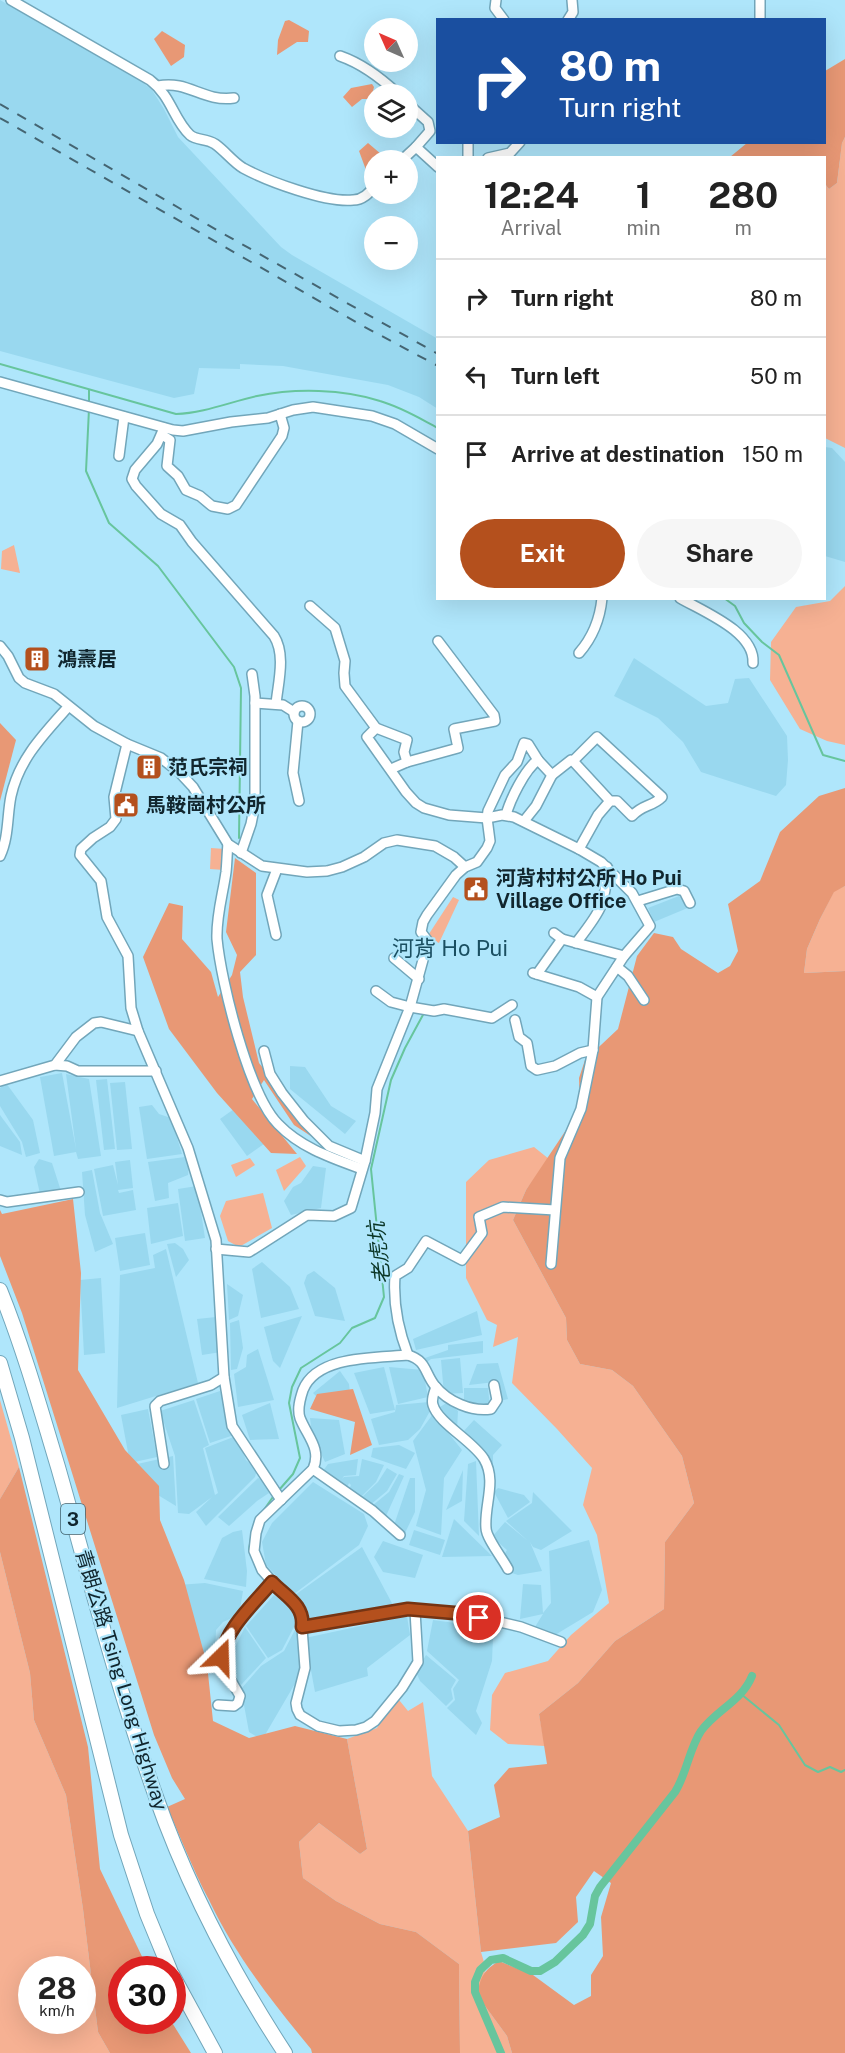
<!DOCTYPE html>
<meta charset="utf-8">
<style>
:root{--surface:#fff;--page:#f6f6f6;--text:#222;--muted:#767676;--line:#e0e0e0;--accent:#b4501d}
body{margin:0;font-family:"Public Sans","Noto Sans TC",sans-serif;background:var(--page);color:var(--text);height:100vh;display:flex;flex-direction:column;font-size:22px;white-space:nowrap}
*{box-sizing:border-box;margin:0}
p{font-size:20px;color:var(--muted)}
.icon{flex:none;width:33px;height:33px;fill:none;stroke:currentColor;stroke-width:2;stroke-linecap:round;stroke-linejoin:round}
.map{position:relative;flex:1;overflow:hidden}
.sheet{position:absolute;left:436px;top:156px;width:390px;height:444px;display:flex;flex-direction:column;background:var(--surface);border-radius:0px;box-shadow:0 6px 24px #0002}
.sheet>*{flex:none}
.top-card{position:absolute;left:436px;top:18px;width:390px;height:126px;border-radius:0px;box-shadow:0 6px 24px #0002;background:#1a4fa0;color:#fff;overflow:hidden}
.needle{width:39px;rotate:315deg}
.tools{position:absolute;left:364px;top:18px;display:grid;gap:12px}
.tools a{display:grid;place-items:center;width:54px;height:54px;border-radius:50%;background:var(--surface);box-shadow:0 6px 24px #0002;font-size:30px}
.speed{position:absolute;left:18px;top:1956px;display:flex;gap:12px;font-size:30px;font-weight:700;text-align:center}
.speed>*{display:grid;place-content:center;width:78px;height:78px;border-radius:50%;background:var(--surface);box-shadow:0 6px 24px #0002;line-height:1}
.speed small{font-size:15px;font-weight:400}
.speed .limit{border:9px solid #d22;background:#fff;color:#111}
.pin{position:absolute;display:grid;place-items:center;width:51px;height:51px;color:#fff;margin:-26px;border:3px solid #fff;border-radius:50%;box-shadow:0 2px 6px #0007}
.me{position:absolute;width:66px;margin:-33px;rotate:22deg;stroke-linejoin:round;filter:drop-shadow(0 0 4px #0008)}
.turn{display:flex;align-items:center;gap:21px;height:126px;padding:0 24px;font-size:27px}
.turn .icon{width:78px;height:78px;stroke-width:2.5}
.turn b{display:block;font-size:42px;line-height:51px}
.eta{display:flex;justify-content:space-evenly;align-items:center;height:102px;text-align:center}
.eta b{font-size:36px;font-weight:700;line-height:42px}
.primary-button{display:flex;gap:12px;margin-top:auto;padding:12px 24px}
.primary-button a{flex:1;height:69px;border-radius:36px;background:var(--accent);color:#fff;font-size:24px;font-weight:700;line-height:69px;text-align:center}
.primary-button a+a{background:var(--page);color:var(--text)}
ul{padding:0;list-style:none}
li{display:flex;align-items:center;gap:18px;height:78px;padding:0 24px;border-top:2px solid var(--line)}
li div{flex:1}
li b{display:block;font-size:22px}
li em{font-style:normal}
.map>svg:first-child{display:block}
</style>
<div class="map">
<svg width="845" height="2053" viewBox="0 0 845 2053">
<rect width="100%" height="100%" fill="#afe6fb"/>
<g fill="#99d8ef">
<polygon points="0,0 140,80 152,90 164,109 178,137 281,247 292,255 438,339 438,409 419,397 388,385 283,366 240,364 240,369 199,368 194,394 174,398 0,351"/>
<polygon points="825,447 832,448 845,462 845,562 825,556"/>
<polygon points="634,658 706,706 728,703 735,679 749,678 787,736 788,760 786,785 776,796 701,772 683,742 658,718 614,696"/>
<polygon points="684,894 690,907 654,922 648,908"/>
<polygon points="290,1066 305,1067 331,1106 356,1121 345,1134 290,1089"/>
<polygon points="62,1073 76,1149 66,1074 89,1079 101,1156 78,1159 76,1152 54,1156 40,1077"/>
<polygon points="107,1079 115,1149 104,1150 96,1080"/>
<polygon points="125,1082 132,1149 117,1150 110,1083"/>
<polygon points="6,1083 33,1120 40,1153 26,1157 22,1142 0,1106 0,1088"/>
<polygon points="241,1104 268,1141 247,1156 220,1119"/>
<polygon points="152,1105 159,1114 171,1118 182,1154 147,1159 139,1107"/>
<polygon points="0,1115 20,1142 22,1155 0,1146"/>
<polygon points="185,1157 189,1162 188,1175 168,1183 169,1198 155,1201 148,1162"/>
<polygon points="39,1159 52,1163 61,1191 40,1194 34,1167"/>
<polygon points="130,1160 133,1188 118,1190 119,1193 133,1190 136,1210 103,1216 94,1169 113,1165 118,1185 115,1162"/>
<polygon points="313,1166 326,1168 321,1208 291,1215 284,1201 293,1187 301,1183"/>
<polygon points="92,1170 100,1213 113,1244 95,1252 85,1215 82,1172"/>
<polygon points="197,1186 205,1238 185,1241 178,1189"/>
<polygon points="178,1203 183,1236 151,1244 147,1208"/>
<polygon points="145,1233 150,1265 120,1271 115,1238"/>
<polygon points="175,1243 183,1249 189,1260 176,1277 167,1244"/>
<polygon points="166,1249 198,1383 117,1408 120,1275 155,1268 153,1255"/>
<polygon points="262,1262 290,1287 299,1309 261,1318 252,1269"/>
<polygon points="314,1271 335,1288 345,1321 315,1316 304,1283 307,1275"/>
<polygon points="101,1278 105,1353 84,1355 80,1280"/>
<polygon points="227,1284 243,1295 238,1316 229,1320"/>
<polygon points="477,1311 482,1335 416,1350 413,1339"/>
<polygon points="302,1316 280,1368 273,1361 264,1327"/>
<polygon points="216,1317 221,1352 202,1355 197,1319"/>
<polygon points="239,1320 243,1348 237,1369 231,1370 230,1323"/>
<polygon points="483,1341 483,1353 431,1359 427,1362 425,1358 448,1350 448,1345"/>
<polygon points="258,1349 274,1400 238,1407 234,1374 246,1367 247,1355"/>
<polygon points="460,1358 463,1393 444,1394 441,1360"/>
<polygon points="498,1363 508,1399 500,1401 495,1382 469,1385 477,1364"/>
<polygon points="384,1367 395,1410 370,1414 354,1373"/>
<polygon points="389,1367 423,1370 428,1397 398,1404"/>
<polygon points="340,1371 349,1384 351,1403 325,1405 313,1393"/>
<polygon points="464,1388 488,1388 490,1407 464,1404"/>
<polygon points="220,1391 234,1435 210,1443 196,1399"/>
<polygon points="194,1400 209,1445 203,1448 215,1495 218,1493 205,1448 236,1436 246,1460 257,1470 255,1477 206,1526 196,1512 212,1497 189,1514 178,1513 175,1456 160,1411"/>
<polygon points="429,1402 430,1411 420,1429 408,1440 379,1445 371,1419 395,1412 396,1405"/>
<polygon points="448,1402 458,1411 457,1430 440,1407"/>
<polygon points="270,1403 279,1439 250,1440 242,1415"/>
<polygon points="148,1409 157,1457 130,1463 121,1415"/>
<polygon points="433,1414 462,1450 444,1478 441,1535 416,1526 426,1490 413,1441"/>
<polygon points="310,1418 339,1420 345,1454 325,1462 312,1434"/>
<polygon points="474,1420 502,1445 493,1455 493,1480 462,1433"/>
<polygon points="399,1445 415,1453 406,1469 371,1457 373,1448"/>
<polygon points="173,1456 176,1506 115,1469"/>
<polygon points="358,1459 356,1475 344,1476 342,1479 344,1477 359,1476 362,1459 384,1465 376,1482 360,1498 348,1492 351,1485 349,1483 344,1495 323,1471 328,1464"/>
<polygon points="476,1461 479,1536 464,1521 468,1464"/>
<polygon points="387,1468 397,1474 387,1491 370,1505 361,1498 378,1482"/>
<polygon points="463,1470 462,1501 446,1510"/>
<polygon points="399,1474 404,1476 386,1516 372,1506 389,1492"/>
<polygon points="258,1478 264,1481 269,1493 257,1501 229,1526 218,1517"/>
<polygon points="410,1478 415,1478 415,1512 405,1533 394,1525"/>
<polygon points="313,1482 364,1514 368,1526 359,1545 294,1594 266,1565 262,1542 272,1523"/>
<polygon points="498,1488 524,1495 530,1502 508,1518 494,1492"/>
<polygon points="533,1492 572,1531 541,1550 533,1547 530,1542 542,1571 518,1575 512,1573 504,1555 507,1550 492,1537 505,1522 528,1541 506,1521 532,1503"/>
<polygon points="454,1519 492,1556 442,1557"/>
<polygon points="242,1530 247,1571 246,1587 204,1579 222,1538 233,1532"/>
<polygon points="414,1530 445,1540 440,1555 409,1545"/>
<polygon points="589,1540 602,1590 593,1612 555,1635 535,1627 543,1614 520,1619 523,1584 541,1585 543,1613 551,1603 549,1551"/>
<polygon points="383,1541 423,1555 415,1578 383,1572 374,1557"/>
<polygon points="362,1547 394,1607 309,1621 295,1595"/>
<polygon points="205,1583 243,1591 239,1615 223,1622 216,1630 215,1654 198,1657 178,1585"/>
<polygon points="274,1595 295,1611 298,1619 282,1650 268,1658 246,1626"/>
<polygon points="407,1616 410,1635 367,1668 368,1676 315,1692 305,1638"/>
<polygon points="433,1620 485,1627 493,1637 492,1661 476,1711 482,1723 476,1735 447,1708 455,1700 453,1689 459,1680 427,1651"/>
<polygon points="298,1624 300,1675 262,1740 249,1732 241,1689 261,1666 284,1651"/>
<polygon points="245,1627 266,1658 241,1685 227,1663"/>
<polygon points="426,1655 456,1680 451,1689 453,1699 446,1706 420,1681 416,1672"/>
</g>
<g fill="#f6b193" fill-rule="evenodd">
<polygon points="845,137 845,448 825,438 825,184 829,189 837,183 842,143"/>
<polygon points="14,545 20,573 1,569 2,551"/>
<polygon points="845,586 845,745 827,741 800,729 770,680 771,642 796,607 830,601"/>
<polygon points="211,848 225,849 224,870 210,869"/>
<polygon points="845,886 845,971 804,973 807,949 820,919 834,891"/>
<polygon points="453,897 459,900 439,943 427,937"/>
<polygon points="534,1147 549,1159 526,1190 513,1220 566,1318 567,1340 580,1364 612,1370 633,1386 682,1456 694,1503 665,1542 664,1609 615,1641 578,1683 539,1714 545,1746 508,1744 490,1730 492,1695 505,1673 548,1661 571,1635 609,1603 597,1535 583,1505 592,1468 557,1429 512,1383 518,1337 493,1347 497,1325 487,1320 466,1278 466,1182 489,1160"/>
<polygon points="300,1157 306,1166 284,1191 276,1170"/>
<polygon points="250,1158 255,1165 236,1177 231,1165"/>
<polygon points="263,1193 272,1228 239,1247 228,1241 220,1216 226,1201"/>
<polygon points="0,1400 19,1467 0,1499"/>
<path d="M0,1552L30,1673L34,1720L66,1795L83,1909L98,2032L110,2053H0ZM32,1970H82V2020H32Z"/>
<polygon points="395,1695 408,1711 423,1702 432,1776 468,1831 481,1952 486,1969 481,1981 477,1995 507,2036 512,2053 460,2053 459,1964 416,1932 380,1924 336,1901 303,1878 299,1842 319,1823 360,1854 367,1849 347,1739 377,1728"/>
</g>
<g fill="#e89875">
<polygon points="289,20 309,31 308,42 297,42 277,55 278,40 285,21"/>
<polygon points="162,31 185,45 184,57 171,66 154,39"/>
<polygon points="845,59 845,137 842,143 837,183 829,189 825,184 825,158 730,157 747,143 825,142 825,71"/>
<polygon points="372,84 374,87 371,99 362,99 352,107 343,97 351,88"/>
<polygon points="368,143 388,160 375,160 375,175 366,170 359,151"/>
<polygon points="0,723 16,740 0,801"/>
<path d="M845,788V886L834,892L820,919L807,949L804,973L845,971V2053H512L507,2036L477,1995C481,1976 483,1971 499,1961L533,1975L574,2005L591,1996V1975L603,1956L601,1917L611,1883L594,1871L576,1897L578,1922L556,1943L481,1952L468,1831L500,1817L494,1785L509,1768L547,1764L539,1714L578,1683L615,1641L664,1609L665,1542L694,1503L682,1456L633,1386L612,1370L580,1364L567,1340L566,1318L513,1220L526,1190L580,1109L579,1078L585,1060L618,1029L637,956L654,933L673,937L681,949L718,973L730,966L738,951L728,904L760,881L780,832L819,796Z"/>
<polygon points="235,858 256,873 256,955 240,972 243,997 259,1063 326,1146 294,1125 264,1080 252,1099 297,1154 271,1153 217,1093 169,1029 143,957 169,903 183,906 182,939 211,972 218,997 232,975 237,955 226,932"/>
<path d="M73,1199L81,1273L78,1370L125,1450L159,1486L160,1520L184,1580L207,1664L213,1721L249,1738L295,1726L347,1739L367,1849L360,1854L319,1823L299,1842L303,1878L336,1901L380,1924L416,1932L459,1964L460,2053H312L311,2049C273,2003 235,1955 209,1900C193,1870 181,1838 167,1807L185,1799L172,1778L154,1735L22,1313L0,1256V1210L2,1214Z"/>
<polygon points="353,1389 372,1445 350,1455 355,1422 310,1409 317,1394"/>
<polygon points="19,1467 88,1747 100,1869 148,1969 122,1970 122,2020 171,2021 191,2053 110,2053 98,2032 83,1909 66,1795 34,1720 30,1673 0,1552 0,1499"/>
</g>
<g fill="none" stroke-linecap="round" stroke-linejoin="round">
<g stroke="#67c59d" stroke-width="2">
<path d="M0,364L176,414C204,413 230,402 257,396C295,388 343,389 380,401C401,407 419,418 438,428"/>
<polyline points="89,403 89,390"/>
<polyline points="89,409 86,471 109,523 158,566 234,667 241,688 239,838"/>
<polyline points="724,598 735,606 744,623 762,642 779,655 823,755 845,761"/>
<polyline points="279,1490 293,1474 300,1458 289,1403 292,1387 301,1368 340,1343 352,1328 375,1318 384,1297 371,1169 391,1080 405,1048 424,1013"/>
<polyline points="261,1514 275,1494"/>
<polyline points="252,1532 255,1521"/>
<polyline points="249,1550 251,1538"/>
<polyline points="741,1694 779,1725 805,1765 818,1772 830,1767 841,1772 845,1770"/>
</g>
<path stroke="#67c59d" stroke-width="8" d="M501,2053L475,1992V1982L480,1970L491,1960L503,1958L531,1971H540L555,1962L583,1935L590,1924L595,1896L600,1887L675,1792C687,1773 689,1749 701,1731C716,1710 742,1701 752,1676"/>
<defs>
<g id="minor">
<path d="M11,0L150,80C172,97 173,119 190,135C197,141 206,138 215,144C225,151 233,162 243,168C267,181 326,203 353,200C363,200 369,193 375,186"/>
<polyline points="496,0 495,8 504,20"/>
<polyline points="568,20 573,12 572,0"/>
<polyline points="760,20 760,0"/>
<path d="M340,56C363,64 381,78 398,94"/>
<path d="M158,86C189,80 202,102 234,98"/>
<polyline points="408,104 428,122 430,131 416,147"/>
<polyline points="468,142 468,158"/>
<polyline points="488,158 510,153 520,142"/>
<polyline points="402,160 416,147 438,167"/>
<polyline points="0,382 173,430 183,431 231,422 268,418 293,410 313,407 372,416 395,424 438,449"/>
<path d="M164,428L157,444L135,470L132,479L136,486L161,514L180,525L192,542L274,636C286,655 278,683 276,704"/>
<polyline points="162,435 170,440 167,466 178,476 186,490 200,496 212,506 228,509 236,505 282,436 284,428 280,414"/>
<polyline points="119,456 124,417"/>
<path d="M680,598C704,612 755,632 753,663"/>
<polyline points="310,606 335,628 345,661 344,673 345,686 376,728 407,740 404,752 407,762"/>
<polyline points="0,646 8,656 19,678 25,683 54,694 94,726 127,744 161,758 179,772 193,787 228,844 262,866 307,872 327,871 342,867 364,857 384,843 397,840 435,846 454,857 465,867"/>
<path d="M579,653C593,637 600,619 602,598"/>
<polyline points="255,703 283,705 294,712"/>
<circle cx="302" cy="714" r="8"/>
<polyline points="298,721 293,773 299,801"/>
<polyline points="376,728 367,737 406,792 416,803 424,808 449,815 487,818 502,815 514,817 579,849 601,862 632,893 650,926 624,956 597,997 593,1050 581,1109 560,1158 551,1264"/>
<polyline points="127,744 114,797 116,819 110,827 93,838 81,849 80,855 101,881 107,917 128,956 131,1008 138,1031 188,1148 216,1240 224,1377 232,1426 281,1500"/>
<polyline points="391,769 407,762 458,748 454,729 495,721 494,715 438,641"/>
<polyline points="552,775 571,760 573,761"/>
<path d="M506,815C510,800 525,769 538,760L552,775L536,806L524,821"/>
<path d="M228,844C227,853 227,863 226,872C223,894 216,916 217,939C221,982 249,1095 278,1124C301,1148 332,1158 362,1169"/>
<path d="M579,849L598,815L610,801L573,761L597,737L662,797C652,807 643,804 632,816L617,801H610"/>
<polyline points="241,853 251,824 255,804 255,696 252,674"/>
<path d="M0,856C9,837 7,815 11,796C19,759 44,734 68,707"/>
<polyline points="638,901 677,889 684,891 690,903"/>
<polyline points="554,933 562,939 624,956"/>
<polyline points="276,935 267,895 277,869"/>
<path d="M576,943C599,913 606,906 607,867"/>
<polyline points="394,958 419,979"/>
<polyline points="617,967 628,976 644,1000"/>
<polyline points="533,973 579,987 597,997"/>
<polyline points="537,974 562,939"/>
<polyline points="376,991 391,1002 410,1007 434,1011 444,1009 492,1018 512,1005"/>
<polyline points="515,1020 519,1037 527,1043 531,1066 537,1070 555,1066 580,1053 593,1050"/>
<polyline points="264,1051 270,1074 282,1093 304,1121 329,1146 365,1161"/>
<polyline points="55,1065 67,1066 78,1071 156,1071"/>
<polyline points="0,1081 55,1065 76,1037 94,1023 101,1022 138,1031"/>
<polyline points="0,1200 7,1202 79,1192"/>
<polyline points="216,1249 249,1252 307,1215 334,1216 351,1208 365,1161 375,1113 377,1089 410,1007 426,949 427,940 421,932 423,922 427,915 456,875 465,867 477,862 487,848 490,841 487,818 488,811 505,775 517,762 524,743 528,744 538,760"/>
<path d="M408,1355C398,1329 393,1303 395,1276L408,1268L426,1241L462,1260L482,1233L479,1217L503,1207L555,1210"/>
<path d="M436,1387C434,1393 431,1399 433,1405C438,1423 473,1441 484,1459C497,1481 484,1505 486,1528C486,1538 503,1559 508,1569"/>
<polyline points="164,1464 155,1406 160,1401 211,1385 224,1377"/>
<polyline points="313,1469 373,1511 400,1535"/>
<path d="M415,1611L418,1662L402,1688L375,1721L366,1727L356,1730L339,1731L318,1726L300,1715L297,1709L296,1703L305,1668L301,1615L295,1603L277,1587L262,1570L254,1551L256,1533L260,1520L313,1469C322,1449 307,1436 300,1418C297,1409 300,1399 303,1390C317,1355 376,1358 408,1355C427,1361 424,1372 435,1386C448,1402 472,1412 491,1409L497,1400L494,1385"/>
<polyline points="302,1627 408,1609 466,1614 521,1627 561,1642"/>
<path d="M218,1705L234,1706L238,1703L240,1696C234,1685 224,1671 222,1659C219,1635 258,1599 272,1583"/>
</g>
<g id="highway">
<path d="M0,1290C23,1347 40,1407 58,1467C89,1576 117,1687 155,1794C187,1885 232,1972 285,2053"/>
<polyline points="0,1363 22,1438 121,1835 147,1914 170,1970"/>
<polyline points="172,1974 215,2053"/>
</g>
</defs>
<use href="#minor" stroke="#72a6ba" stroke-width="12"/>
<use href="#highway" stroke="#72a6ba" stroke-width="16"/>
<use href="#minor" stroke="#fff" stroke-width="9"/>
<use href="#highway" stroke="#fff" stroke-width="14"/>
<g stroke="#456572" stroke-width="2" stroke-dasharray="10 10" stroke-linecap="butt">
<polyline points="0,104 222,233 438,354"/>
<polyline points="0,118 361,325 438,366"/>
</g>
</g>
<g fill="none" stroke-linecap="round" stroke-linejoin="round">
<defs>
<path id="route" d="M221,1657C227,1627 253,1605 272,1582C285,1596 305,1605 302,1627L408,1609L466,1614L479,1618"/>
</defs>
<use href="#route" stroke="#753413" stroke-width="15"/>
<use href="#route" stroke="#b4501d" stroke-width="10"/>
</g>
<defs>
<symbol id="building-square" viewBox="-11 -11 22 22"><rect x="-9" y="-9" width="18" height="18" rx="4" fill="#b4501d" stroke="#afe6fb"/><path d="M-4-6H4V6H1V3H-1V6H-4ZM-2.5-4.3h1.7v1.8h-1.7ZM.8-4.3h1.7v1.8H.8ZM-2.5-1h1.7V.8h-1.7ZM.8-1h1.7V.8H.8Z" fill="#fff"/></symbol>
<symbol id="civic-square" viewBox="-11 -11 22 22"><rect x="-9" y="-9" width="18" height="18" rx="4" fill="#b4501d" stroke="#afe6fb"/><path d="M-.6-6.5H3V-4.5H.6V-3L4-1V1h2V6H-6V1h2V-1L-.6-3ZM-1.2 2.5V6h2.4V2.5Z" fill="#fff"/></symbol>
</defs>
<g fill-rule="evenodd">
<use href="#building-square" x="22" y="644" width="30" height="30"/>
<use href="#building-square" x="134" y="752" width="30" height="30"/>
<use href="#civic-square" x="111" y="790" width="30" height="30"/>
<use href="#civic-square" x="461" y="874" width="30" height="30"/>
</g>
<g text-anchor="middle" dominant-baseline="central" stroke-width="4.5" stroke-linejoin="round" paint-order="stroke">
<rect fill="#afe6fb" stroke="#40606c" stroke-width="1.5" x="61" y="1504" width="24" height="30" rx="4.5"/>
<g font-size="18" font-weight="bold" fill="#11262e">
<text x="73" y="1519">3</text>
</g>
<g font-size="20" font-weight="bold" fill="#11262e" stroke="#afe6fb" text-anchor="start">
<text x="57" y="659">鴻燾居</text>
<text x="168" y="767">范氏宗祠</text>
<text x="146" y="805">馬鞍崗村公所</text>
<text x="496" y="878">河背村村公所 Ho Pui<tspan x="496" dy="23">Village Office</tspan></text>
</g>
<g font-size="20" fill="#11262e" stroke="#afe6fb">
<text transform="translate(122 1680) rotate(73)">青朗公路 Tsing Long Highway</text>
</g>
<g font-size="21" font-style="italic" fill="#0b3626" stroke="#afe6fb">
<text transform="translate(379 1253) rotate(-96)">老虎坑</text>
</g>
<g font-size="22" fill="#1a4f61" stroke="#afe6fb">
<text x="450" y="948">河背 Ho Pui</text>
</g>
</g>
</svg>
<div class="tools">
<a><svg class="needle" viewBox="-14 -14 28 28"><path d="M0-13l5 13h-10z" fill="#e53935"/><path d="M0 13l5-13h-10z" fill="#767676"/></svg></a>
<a><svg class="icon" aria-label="layers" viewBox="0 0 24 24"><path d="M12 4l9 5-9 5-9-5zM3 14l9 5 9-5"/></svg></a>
<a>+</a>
<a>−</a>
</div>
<div class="speed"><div>28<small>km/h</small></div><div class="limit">30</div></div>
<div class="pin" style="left:479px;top:1618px;background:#d93025"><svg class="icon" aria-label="arrive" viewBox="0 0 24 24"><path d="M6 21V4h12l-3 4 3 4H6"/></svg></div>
<svg class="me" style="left:221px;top:1657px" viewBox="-20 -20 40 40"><path d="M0-17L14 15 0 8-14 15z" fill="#b4501d" stroke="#fff" stroke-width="4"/></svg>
<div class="top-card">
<div class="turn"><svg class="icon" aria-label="right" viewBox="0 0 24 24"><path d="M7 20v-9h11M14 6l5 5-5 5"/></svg><div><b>80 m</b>Turn right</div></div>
</div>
<section class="sheet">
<div class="eta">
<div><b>12:24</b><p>Arrival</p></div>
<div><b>1</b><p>min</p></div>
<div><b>280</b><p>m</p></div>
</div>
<ul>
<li><svg class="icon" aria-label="right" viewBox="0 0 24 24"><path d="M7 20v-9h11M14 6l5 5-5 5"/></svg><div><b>Turn right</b></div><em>80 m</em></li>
<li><svg class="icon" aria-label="left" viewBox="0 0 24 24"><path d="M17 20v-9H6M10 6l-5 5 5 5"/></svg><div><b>Turn left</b></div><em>50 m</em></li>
<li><svg class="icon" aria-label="arrive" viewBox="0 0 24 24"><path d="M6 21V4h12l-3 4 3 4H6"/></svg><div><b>Arrive at destination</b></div><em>150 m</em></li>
</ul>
<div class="primary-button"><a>Exit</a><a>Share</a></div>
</section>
</div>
